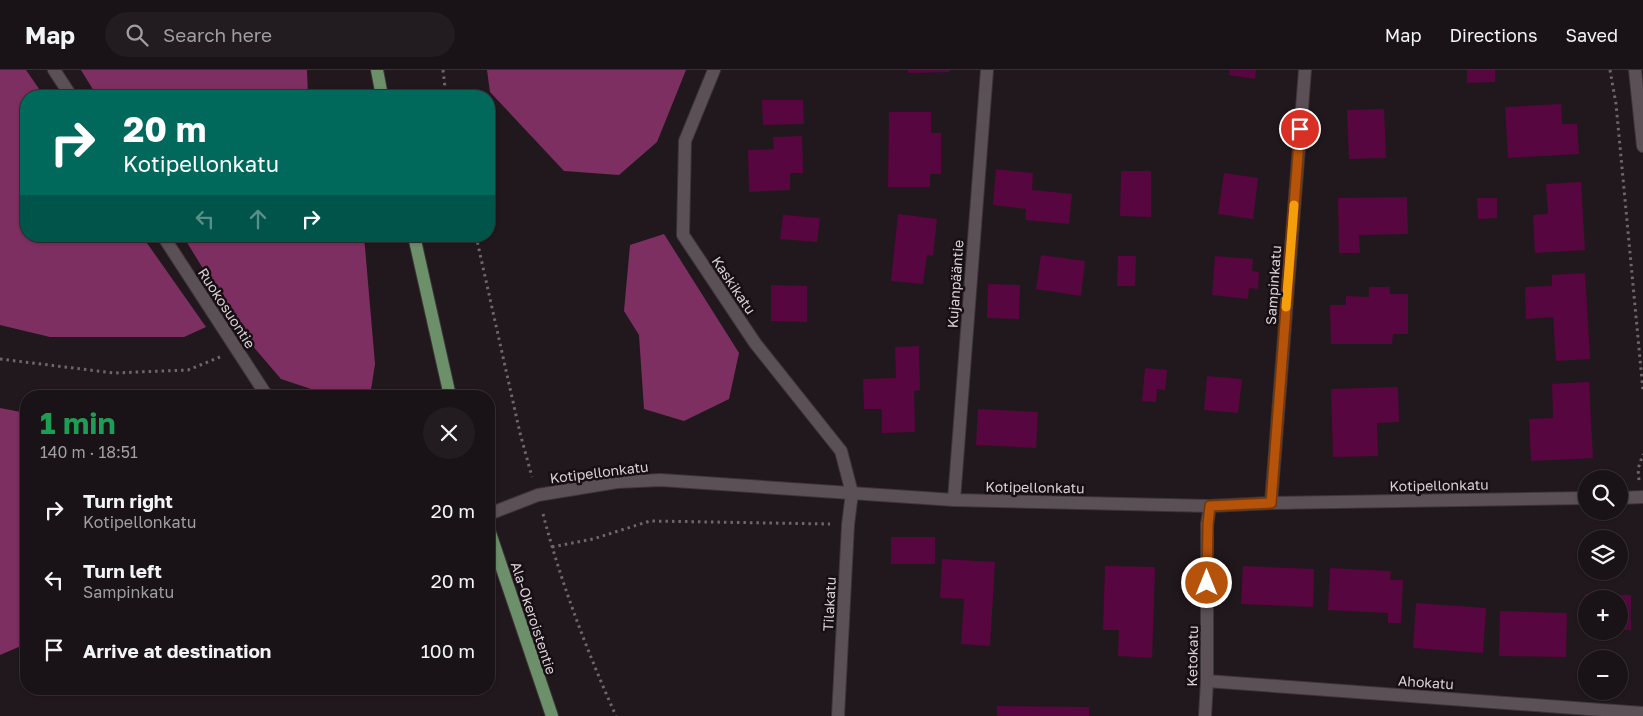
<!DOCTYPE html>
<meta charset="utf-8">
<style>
:root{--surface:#191216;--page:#221b1f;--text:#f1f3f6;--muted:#9f9ea1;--line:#373235}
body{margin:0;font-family:"Golos Text",sans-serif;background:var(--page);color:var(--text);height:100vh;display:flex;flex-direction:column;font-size:19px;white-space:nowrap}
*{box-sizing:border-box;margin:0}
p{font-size:16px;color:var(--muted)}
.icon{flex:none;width:28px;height:28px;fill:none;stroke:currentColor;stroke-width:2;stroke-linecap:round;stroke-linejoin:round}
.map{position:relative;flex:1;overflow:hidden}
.side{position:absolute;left:20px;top:320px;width:475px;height:305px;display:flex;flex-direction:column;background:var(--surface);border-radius:20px;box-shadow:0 1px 4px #0004,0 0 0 1px var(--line)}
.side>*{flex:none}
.top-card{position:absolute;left:20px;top:20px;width:475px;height:152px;border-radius:20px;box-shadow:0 1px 4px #0004,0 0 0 1px var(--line);background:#00695c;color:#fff;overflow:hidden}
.controls{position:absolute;left:1578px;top:400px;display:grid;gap:10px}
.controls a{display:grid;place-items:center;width:50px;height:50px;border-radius:50%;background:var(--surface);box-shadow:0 1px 4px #0004,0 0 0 1px var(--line);font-size:25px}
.pin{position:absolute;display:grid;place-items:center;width:42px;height:42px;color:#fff;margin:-21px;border:2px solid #fff;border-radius:50%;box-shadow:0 1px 5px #0007}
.me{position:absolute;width:55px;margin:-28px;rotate:0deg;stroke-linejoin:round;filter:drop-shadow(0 0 4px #0008)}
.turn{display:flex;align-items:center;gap:18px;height:105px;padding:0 20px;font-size:22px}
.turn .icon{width:65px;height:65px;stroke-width:2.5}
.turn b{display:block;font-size:35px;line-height:42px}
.lanes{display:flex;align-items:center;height:48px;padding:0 20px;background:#0003;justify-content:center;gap:25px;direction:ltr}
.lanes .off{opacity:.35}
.round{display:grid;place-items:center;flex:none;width:52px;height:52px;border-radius:26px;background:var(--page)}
.overview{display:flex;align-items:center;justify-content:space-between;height:85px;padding:0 20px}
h1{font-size:30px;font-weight:700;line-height:38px;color:#1e9e55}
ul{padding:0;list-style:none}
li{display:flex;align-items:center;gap:15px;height:70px;padding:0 20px}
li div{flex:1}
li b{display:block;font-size:19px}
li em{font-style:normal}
header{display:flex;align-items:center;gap:30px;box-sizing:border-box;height:70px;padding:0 25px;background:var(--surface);border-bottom:1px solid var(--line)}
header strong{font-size:24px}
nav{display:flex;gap:28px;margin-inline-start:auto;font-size:18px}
.search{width:350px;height:45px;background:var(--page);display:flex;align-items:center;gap:12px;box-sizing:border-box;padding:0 18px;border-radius:28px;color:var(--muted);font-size:19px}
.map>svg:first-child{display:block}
</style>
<header>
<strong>Map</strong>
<div class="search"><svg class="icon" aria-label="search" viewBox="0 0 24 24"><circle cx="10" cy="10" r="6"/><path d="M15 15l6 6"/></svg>Search here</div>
<nav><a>Map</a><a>Directions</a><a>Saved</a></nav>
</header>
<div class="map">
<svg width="1643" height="646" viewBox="0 0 1643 646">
<rect width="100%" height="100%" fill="#21181d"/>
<g fill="#7e2f61">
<polygon points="0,0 26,0 44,26 26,26 26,166 142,166 206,257 184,267 50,267 0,255"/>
<polygon points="81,0 307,0 308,26 97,26"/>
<polygon points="487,0 686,0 657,72 619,105 564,101 490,22"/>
<polygon points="664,164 739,283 729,329 684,351 644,339 639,265 624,241 630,175"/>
<polygon points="183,166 364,166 375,294 370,326 332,326 281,309 245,267"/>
<polygon points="0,338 26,343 26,577 21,576 0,585"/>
</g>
<g fill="#58063f">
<polygon points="908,0 950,0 950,2 908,3"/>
<polygon points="1230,0 1256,0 1255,9 1229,5"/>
<polygon points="1467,0 1495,0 1495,12 1467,13"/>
<polygon points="762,30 803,30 804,54 763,55"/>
<polygon points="1561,34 1562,54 1577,54 1579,84 1508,88 1505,37"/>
<polygon points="1384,39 1386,88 1349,89 1347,40"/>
<polygon points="889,42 931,42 931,63 941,63 941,104 930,104 930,117 888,117"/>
<polygon points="802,66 803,103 790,103 790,120 749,122 748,80 774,79 773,67"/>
<polygon points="996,99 1033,103 1032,120 1072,124 1069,154 1025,150 1026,139 993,135"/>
<polygon points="1121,101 1151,101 1151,147 1120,146"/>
<polygon points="1224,103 1258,108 1253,149 1218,144"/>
<polygon points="1581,112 1585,180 1535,183 1533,145 1548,144 1546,114"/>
<polygon points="1407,127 1408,164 1359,165 1360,183 1339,183 1338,128"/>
<polygon points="1477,128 1497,128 1497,148 1478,149"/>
<polygon points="898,144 937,149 933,186 927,185 923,214 891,211"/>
<polygon points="783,145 820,148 817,172 780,169"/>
<polygon points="1041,185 1085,191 1081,226 1036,219"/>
<polygon points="1118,186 1136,186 1135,216 1117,216"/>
<polygon points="1215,186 1253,189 1252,201 1259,202 1258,219 1249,218 1248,229 1212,225"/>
<polygon points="1585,203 1590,289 1556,291 1553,247 1526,249 1525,217 1552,216 1552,205"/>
<polygon points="988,214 1020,215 1019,249 987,248"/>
<polygon points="771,215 807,216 807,252 771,251"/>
<polygon points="1369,217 1390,217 1390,224 1408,224 1408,264 1393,264 1392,274 1331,274 1330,235 1346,235 1346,226 1369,227"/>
<polygon points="919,276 920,320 914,321 915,362 882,363 882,339 864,339 863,309 896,308 895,277"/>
<polygon points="1145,298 1167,300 1165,320 1157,319 1156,332 1142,331"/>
<polygon points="1207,306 1242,309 1238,343 1204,340"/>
<polygon points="1589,312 1593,388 1531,391 1529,349 1553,348 1552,314"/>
<polygon points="1398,317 1399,352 1377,353 1378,386 1333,387 1331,319"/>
<polygon points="978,339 1038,342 1036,378 976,375"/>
<rect x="891" y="467" width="44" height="27"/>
<polygon points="942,489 995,492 990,576 961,574 964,529 940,528"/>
<polygon points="1105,496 1155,497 1152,588 1118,586 1119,560 1103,560"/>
<polygon points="1243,496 1314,499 1313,537 1241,534"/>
<polygon points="1330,498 1391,501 1390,510 1403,510 1401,553 1388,553 1388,543 1328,540"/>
<polygon points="1585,524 1631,525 1631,560 1619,560 1619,529 1586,529 1586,560 1584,560"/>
<polygon points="1416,533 1486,538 1483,583 1413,578"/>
<polygon points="1500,541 1567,543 1566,587 1499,586"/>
<polygon points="997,636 1089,637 1089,646 997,646"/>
</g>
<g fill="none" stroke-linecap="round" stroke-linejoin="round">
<defs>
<g id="street">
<polyline points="54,0 71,26"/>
<polyline points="714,0 685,71 683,165 755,273 841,381 852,423 848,455 838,646"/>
<polyline points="163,166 267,326"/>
<polyline points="954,430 987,0"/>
<polyline points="1271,433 1305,0"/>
<polyline points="1207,611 1643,643"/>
<polyline points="1205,646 1207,611 1207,454 1210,436"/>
</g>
<g id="secondary">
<polyline points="1635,0 1643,76"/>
<polyline points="1619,428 1643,427"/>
<polyline points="489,444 538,425 617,412 661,410 954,430 1210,436 1271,433 1586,428"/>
</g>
<g id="primary">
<polyline points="377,0 382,26"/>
<polyline points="414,166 450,326"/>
<polyline points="489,460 552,646"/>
</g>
</defs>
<use href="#street" stroke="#3c3539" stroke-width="14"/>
<use href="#secondary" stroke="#3c3539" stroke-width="14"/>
<use href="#primary" stroke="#3c3539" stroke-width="14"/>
<g stroke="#6e666a" stroke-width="3" stroke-dasharray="2.5 4" stroke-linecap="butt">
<polyline points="443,0 446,26"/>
<polyline points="1610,0 1616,34 1643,321"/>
<polyline points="476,166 520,363 532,407"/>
<polyline points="0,289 114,303 188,300 220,287"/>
<polyline points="1639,410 1638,399 1643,384"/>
<path d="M543,444C561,513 587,581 616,646"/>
<polyline points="1594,447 1610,446"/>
<polyline points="552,477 593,469 650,451 830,454"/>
</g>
<use href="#street" stroke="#5b5056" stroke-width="12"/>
<use href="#secondary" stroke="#5b5056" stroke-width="12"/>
<use href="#primary" stroke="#6c9069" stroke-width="12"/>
</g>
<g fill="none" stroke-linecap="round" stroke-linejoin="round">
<defs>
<polyline id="route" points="1207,513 1208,454 1210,436 1271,433 1300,59"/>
</defs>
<use href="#route" stroke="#753606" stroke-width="12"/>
<use href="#route" stroke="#b45309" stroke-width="9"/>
<polyline stroke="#f59e0b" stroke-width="9" points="1286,237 1294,135"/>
</g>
<g text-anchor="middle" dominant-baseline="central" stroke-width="5" stroke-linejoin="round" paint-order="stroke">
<g font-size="14" fill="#d8d1d5" stroke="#180f14">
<text transform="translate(955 214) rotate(-86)">Kujanpääntie</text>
<text transform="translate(734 215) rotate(56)">Kaskikatu</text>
<text transform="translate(1273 215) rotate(-86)">Sampinkatu</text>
<text transform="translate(227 238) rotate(57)">Ruokosuontie</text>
<text transform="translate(599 402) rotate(-7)">Kotipellonkatu</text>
<text transform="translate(1439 415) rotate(-1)">Kotipellonkatu</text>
<text transform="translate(1035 417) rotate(1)">Kotipellonkatu</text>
<text transform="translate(829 534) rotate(-87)">Tilakatu</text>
<text transform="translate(534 548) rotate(72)">Ala-Okeroistentie</text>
<text transform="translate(1192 586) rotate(-89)">Ketokatu</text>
<text transform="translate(1426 612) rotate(4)">Ahokatu</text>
</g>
</g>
</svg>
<div class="controls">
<a><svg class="icon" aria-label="search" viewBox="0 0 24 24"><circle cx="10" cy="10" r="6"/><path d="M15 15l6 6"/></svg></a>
<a><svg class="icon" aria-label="layers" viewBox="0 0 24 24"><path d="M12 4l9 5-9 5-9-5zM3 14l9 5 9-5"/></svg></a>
<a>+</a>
<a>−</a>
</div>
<div class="pin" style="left:1300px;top:59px;background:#d93025"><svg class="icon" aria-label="arrive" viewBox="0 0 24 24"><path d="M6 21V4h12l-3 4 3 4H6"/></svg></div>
<svg class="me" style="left:1207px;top:513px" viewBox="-20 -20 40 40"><circle r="17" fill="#b45309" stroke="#fff" stroke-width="3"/><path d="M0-11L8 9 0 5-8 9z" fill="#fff"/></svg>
<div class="top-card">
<div class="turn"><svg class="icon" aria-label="right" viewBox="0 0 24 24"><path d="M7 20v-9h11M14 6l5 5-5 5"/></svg><div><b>20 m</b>Kotipellonkatu</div></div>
<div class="lanes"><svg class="icon off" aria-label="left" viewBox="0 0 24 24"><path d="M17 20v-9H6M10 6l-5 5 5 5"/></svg><svg class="icon off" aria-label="ahead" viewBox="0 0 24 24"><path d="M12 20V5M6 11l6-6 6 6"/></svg><svg class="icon" aria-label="right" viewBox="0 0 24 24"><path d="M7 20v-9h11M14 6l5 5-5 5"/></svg></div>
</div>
<section class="side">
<div class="overview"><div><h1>1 min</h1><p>140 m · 18:51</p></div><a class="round"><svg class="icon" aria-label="close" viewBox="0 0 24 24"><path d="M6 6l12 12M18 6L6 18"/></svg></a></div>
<ul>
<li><svg class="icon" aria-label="right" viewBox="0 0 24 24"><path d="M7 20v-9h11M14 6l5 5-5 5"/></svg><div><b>Turn right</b><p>Kotipellonkatu</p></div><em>20 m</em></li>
<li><svg class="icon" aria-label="left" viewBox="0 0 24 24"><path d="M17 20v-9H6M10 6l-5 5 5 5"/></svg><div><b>Turn left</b><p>Sampinkatu</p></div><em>20 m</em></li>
<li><svg class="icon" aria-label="arrive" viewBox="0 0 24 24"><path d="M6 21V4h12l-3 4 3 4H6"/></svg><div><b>Arrive at destination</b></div><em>100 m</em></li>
</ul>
</section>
</div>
